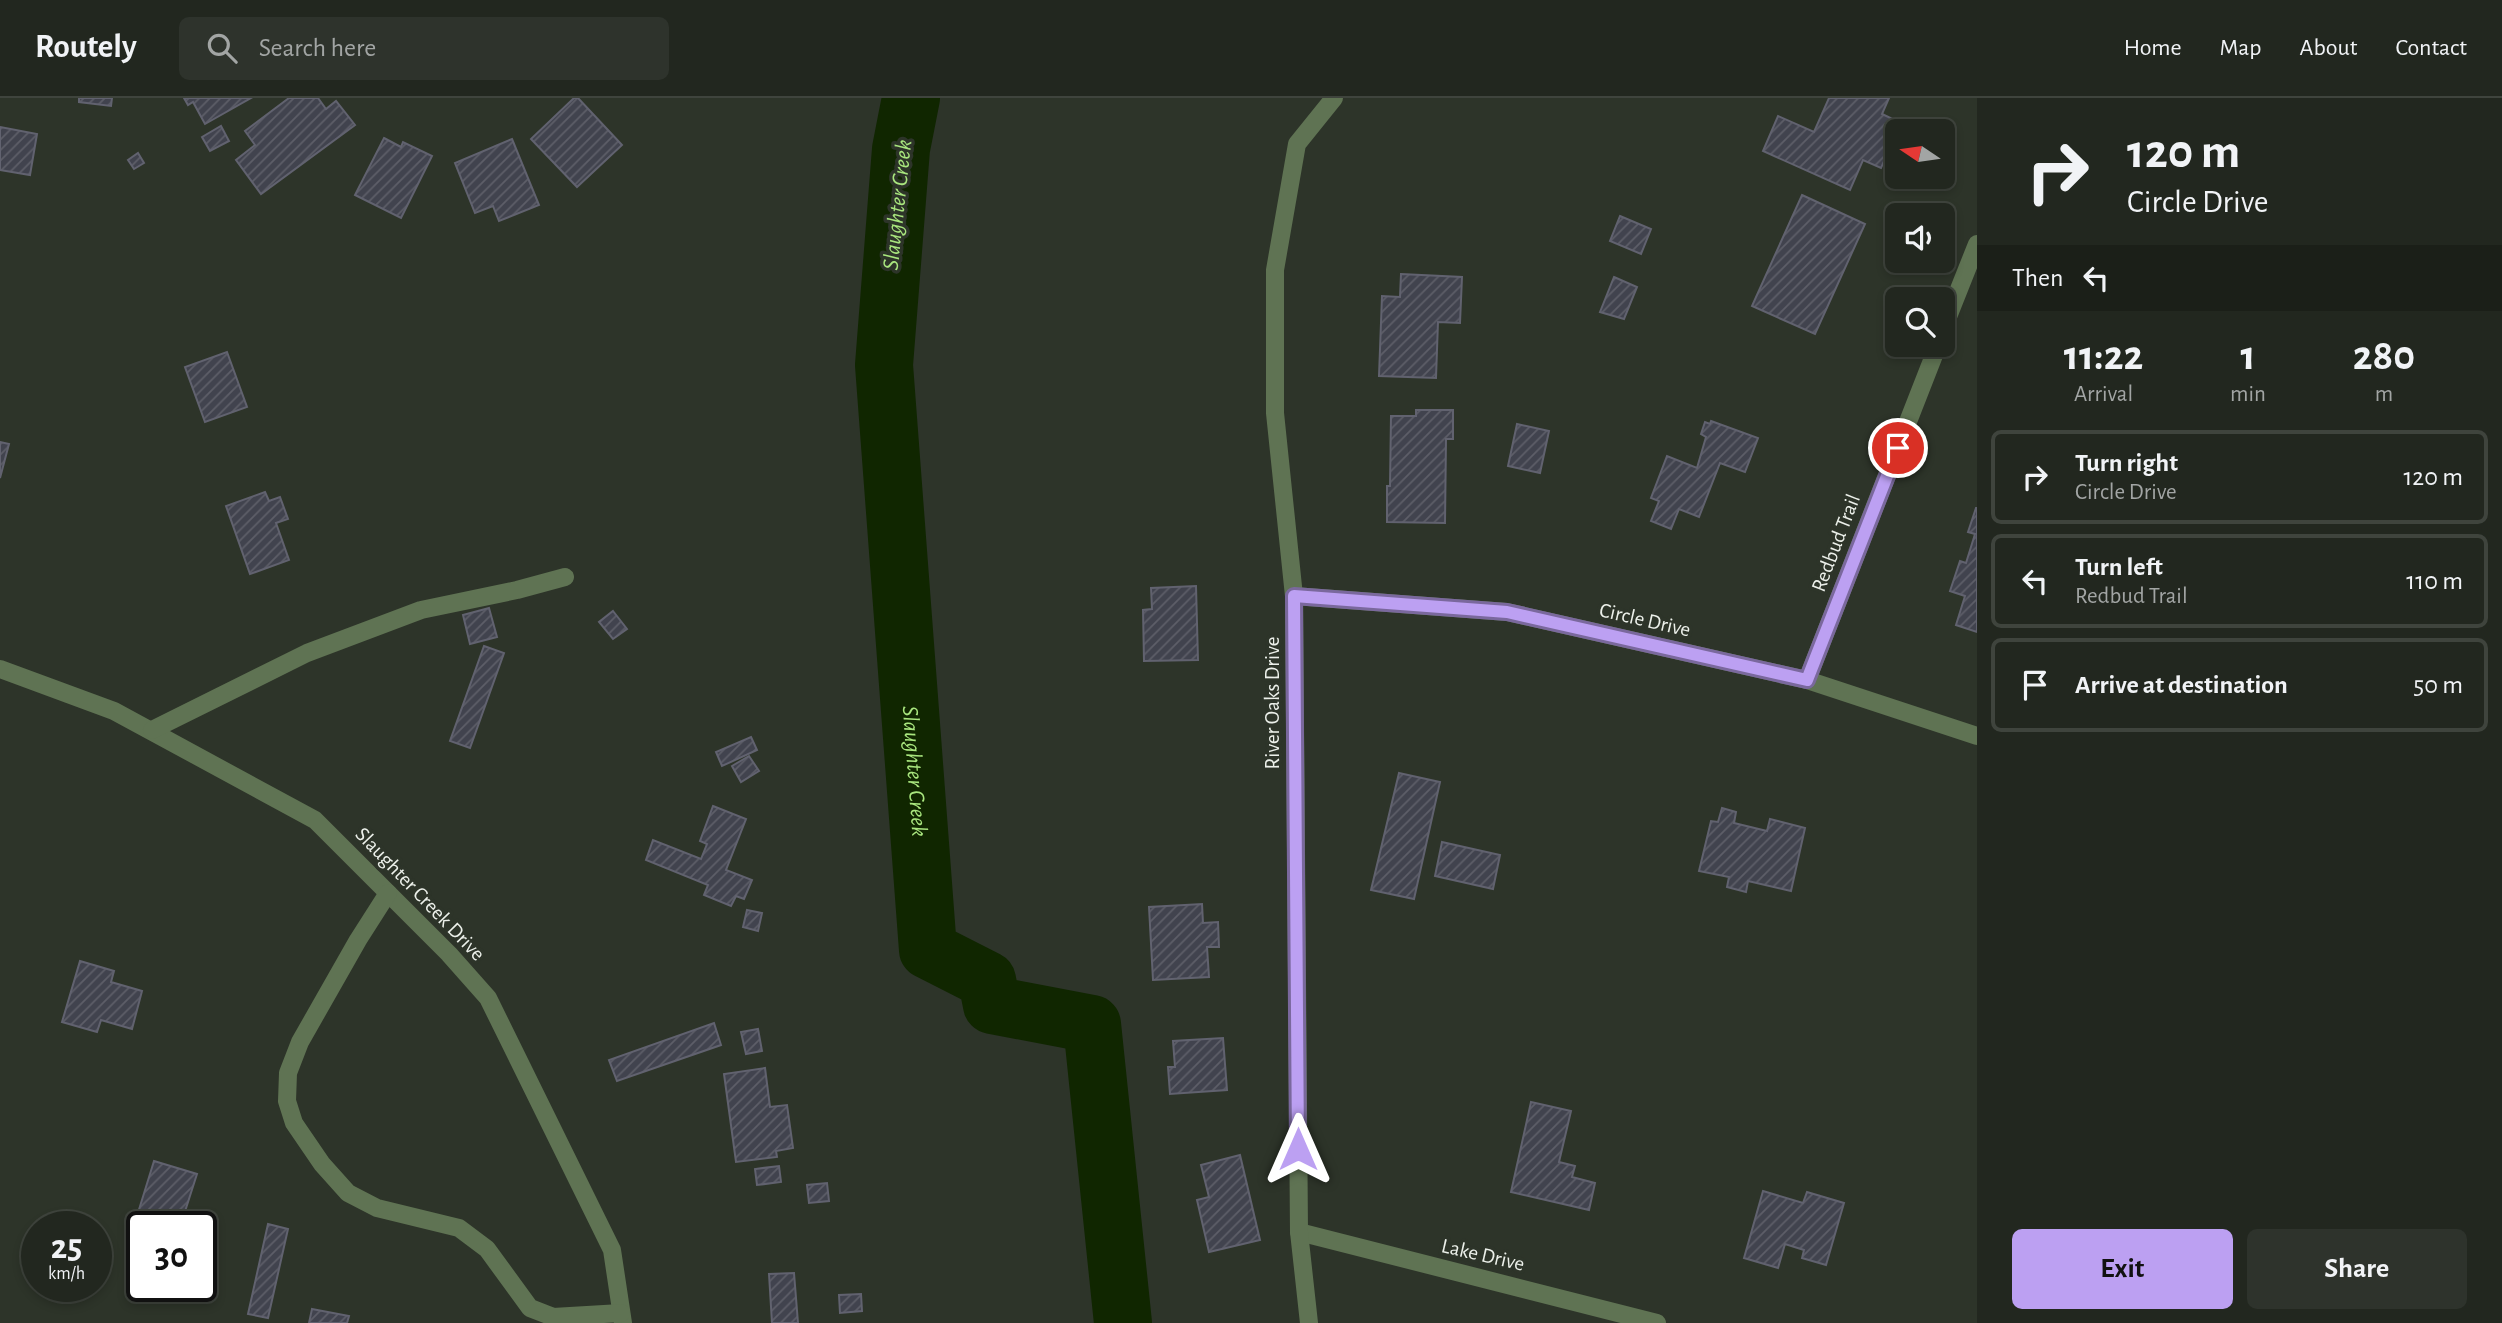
<!DOCTYPE html>
<style>
:root{--surface:#22271f;--page:#2e332c;--text:#f1f3f6;--muted:#a2a5a4;--line:#3f443d;--accent:#bca0f2}
body{margin:0;font-family:"Alegreya Sans",sans-serif;background:var(--page);color:var(--text);height:100vh;display:flex;flex-direction:column;font-size:26px;white-space:nowrap}
*{box-sizing:border-box;margin:0}
p{font-size:23px;color:var(--muted)}
.icon{flex:none;width:38px;height:38px;fill:none;stroke:currentColor;stroke-width:2;stroke-linecap:round;stroke-linejoin:round}
.map{position:relative;flex:1;overflow:hidden}
.panel{display:flex;flex-direction:column;background:var(--surface);width:525px}
.panel>*{flex:none}
.hud{background:#22271f;color:var(--text);overflow:hidden}
.needle{width:46px;rotate:283deg}
.controls{position:absolute;left:1885px;top:21px;display:grid;gap:14px}
.controls a{display:grid;place-items:center;width:70px;height:70px;border-radius:10px;background:var(--surface);box-shadow:0 4px 10px #0003,0 0 0 2px var(--line);font-size:35px}
.speed{position:absolute;left:21px;top:1113px;display:flex;gap:14px;font-size:35px;font-weight:700;text-align:center}
.speed>*{display:grid;place-content:center;width:91px;height:91px;border-radius:50%;background:var(--surface);box-shadow:0 4px 10px #0003,0 0 0 2px var(--line);line-height:1}
.speed small{font-size:18px;font-weight:400}
.speed .limit{border:4px solid #111;border-radius:10px;background:#fff;color:#111}
.pin{position:absolute;display:grid;place-items:center;width:60px;height:60px;color:#fff;margin:-30px;border:4px solid #fff;border-radius:50%;box-shadow:0 2px 7px #0007}
.me{position:absolute;width:77px;margin:-38px;rotate:0deg;stroke-linejoin:round;filter:drop-shadow(0 0 5px #0008)}
.turn{display:flex;align-items:center;gap:24px;height:147px;padding:0 35px;font-size:32px}
.turn .icon{width:91px;height:91px;stroke-width:2.5}
.turn b{display:block;font-size:49px;line-height:60px}
.then{display:flex;align-items:center;height:66px;padding:0 35px;background:#0003;gap:14px;font-size:26px}
.eta{display:flex;justify-content:space-evenly;align-items:center;height:119px;text-align:center}
.eta b{font-size:42px;font-weight:700;line-height:49px}
.action{display:flex;gap:14px;margin-top:auto;padding:14px 35px}
.action a{flex:1;height:80px;border-radius:10px;background:var(--accent);color:#111;font-size:28px;font-weight:700;line-height:80px;text-align:center}
.action a+a{background:var(--page);color:var(--text)}
ul{padding:0;list-style:none}
li{display:flex;align-items:center;gap:21px;height:94px;margin:0 14px 10px;padding:0 21px;border:4px solid var(--line);border-radius:10px}
li div{flex:1}
li b{display:block;font-size:26px}
li em{font-style:normal}
header{display:flex;align-items:center;gap:42px;box-sizing:border-box;height:98px;padding:0 35px;background:var(--surface);border-bottom:2px solid var(--line)}
header strong{font-size:33px}
nav{display:flex;gap:38px;margin-inline-start:auto;font-size:24px}
.search{width:490px;height:63px;background:var(--page);display:flex;align-items:center;gap:18px;box-sizing:border-box;padding:0 24px;border-radius:10px;color:var(--muted);font-size:26px}
main{display:flex;flex:1;min-height:0}
.map>svg:first-child{display:block}
</style>
<header>
<strong>Routely</strong>
<div class="search"><svg class="icon" aria-label="search" viewBox="0 0 24 24"><circle cx="10" cy="10" r="6"/><path d="M15 15l6 6"/></svg>Search here</div>
<nav><a>Home</a><a>Map</a><a>About</a><a>Contact</a></nav>
</header>
<main>
<div class="map">
<svg width="1977" height="1225" viewBox="0 0 1977 1225">
<defs>
<pattern id="building-hatch" width="6" height="6" patternUnits="userSpaceOnUse" patternTransform="scale(1.75)"><rect width="6" height="6" fill="#41434e"/><path d="M-1 1l2-2M0 6l6-6M5 7l2-2" fill="none" stroke="#5d5e68"/></pattern>
</defs>
<rect width="100%" height="100%" fill="#2d3429"/>
<g fill="none" stroke-linecap="round" stroke-linejoin="round">
<path stroke="#102600" stroke-width="58" id="s1" d="M911,0L901,51L884,267L928,852L987,882L992,907L1092,926L1123,1225"/>
</g>
<g fill="url(#building-hatch)" stroke="#61626f" stroke-width="2">
<polygon points="79,0 112,0 111,8 79,4"/>
<polygon points="184,0 251,0 205,26 193,4 188,7"/>
<polygon points="289,0 318,0 326,11 336,3 355,27 261,96 236,62 255,47 245,33"/>
<polygon points="574,0 578,0 622,47 577,89 531,41"/>
<polygon points="1829,0 1889,0 1882,16 1901,25 1881,70 1863,62 1850,92 1763,53 1778,18 1814,34"/>
<polygon points="221,28 229,43 210,53 202,39"/>
<polygon points="0,29 37,36 30,77 0,72"/>
<polygon points="384,40 401,49 403,44 432,58 401,120 355,97"/>
<polygon points="512,41 539,107 499,123 493,108 475,115 455,65"/>
<polygon points="138,55 144,65 134,71 128,62"/>
<polygon points="1802,97 1865,126 1815,236 1752,208"/>
<polygon points="1620,118 1651,131 1641,156 1610,143"/>
<polygon points="1401,176 1462,179 1460,225 1438,224 1436,280 1379,278 1382,198 1400,199"/>
<polygon points="1614,179 1637,189 1624,221 1600,214"/>
<polygon points="227,254 247,309 205,324 185,269"/>
<polygon points="1416,312 1453,312 1453,341 1446,341 1445,425 1387,424 1387,388 1390,388 1391,318 1416,318"/>
<polygon points="1711,323 1758,340 1745,374 1720,365 1699,419 1679,411 1671,431 1651,423 1659,403 1651,400 1667,358 1697,370 1706,339 1701,336 1705,324 1710,326"/>
<polygon points="1517,326 1549,333 1540,375 1508,368"/>
<polygon points="0,344 9,346 0,380"/>
<polygon points="265,394 269,403 280,399 288,421 276,425 289,462 250,476 226,408"/>
<polygon points="1976,410 1977,410 1977,534 1956,527 1965,498 1950,493 1960,463 1966,465 1975,436 1968,434"/>
<polygon points="1196,488 1198,562 1144,563 1143,512 1152,511 1151,490"/>
<polygon points="489,510 497,539 470,546 463,517"/>
<polygon points="613,513 627,531 613,541 599,524"/>
<polygon points="484,548 504,555 470,650 450,643"/>
<polygon points="751,639 757,652 722,668 716,654"/>
<polygon points="749,658 759,673 741,684 732,668"/>
<polygon points="1399,675 1440,684 1414,801 1371,792"/>
<polygon points="713,708 746,721 726,772 752,782 744,801 736,798 731,808 704,797 708,787 646,762 653,742 701,761 707,746 700,743"/>
<polygon points="1722,710 1736,714 1734,725 1767,733 1770,721 1805,730 1791,793 1748,783 1746,794 1727,789 1729,779 1699,773 1711,723 1718,724"/>
<polygon points="1442,744 1500,757 1493,791 1435,778"/>
<polygon points="1202,806 1203,825 1218,824 1219,849 1207,849 1209,879 1153,882 1149,809"/>
<polygon points="747,812 762,815 758,833 743,829"/>
<polygon points="80,863 114,873 111,884 142,893 132,931 101,922 97,934 62,924"/>
<polygon points="714,925 721,947 617,983 609,962"/>
<polygon points="758,931 762,953 746,956 741,934"/>
<polygon points="1223,940 1227,992 1170,996 1168,969 1175,969 1173,943"/>
<polygon points="765,970 770,1009 787,1007 793,1050 776,1053 777,1059 736,1064 724,976"/>
<polygon points="1531,1004 1571,1013 1559,1064 1575,1068 1572,1079 1595,1085 1589,1112 1511,1094"/>
<polygon points="1240,1057 1260,1142 1209,1154 1197,1102 1209,1099 1201,1067"/>
<polygon points="154,1063 197,1076 180,1129 142,1129 142,1140 134,1137 139,1121 137,1118"/>
<polygon points="779,1068 781,1084 757,1087 755,1071"/>
<polygon points="827,1085 829,1103 809,1105 807,1087"/>
<polygon points="1763,1093 1803,1105 1807,1094 1844,1105 1826,1167 1802,1160 1804,1152 1785,1146 1778,1170 1744,1160"/>
<polygon points="268,1126 288,1131 268,1220 248,1216"/>
<polygon points="794,1175 798,1225 772,1225 769,1176"/>
<polygon points="861,1196 862,1213 840,1215 839,1197"/>
<polygon points="312,1211 349,1218 347,1225 309,1225"/>
</g>
<g fill="none" stroke-linecap="round" stroke-linejoin="round">
<g stroke="#5f7353" stroke-width="18">
<polyline points="1942,234 1977,146"/>
<polyline points="1294,498 1507,514 1807,582 1977,638"/>
<polyline points="0,571 114,613 315,722 449,856 488,900 612,1152 623,1225"/>
<polyline points="1807,582 1938,247"/>
<polyline points="152,632 307,555 421,512 517,492 565,479"/>
<polyline points="388,795 358,842 300,944 288,975 287,1003 294,1025 322,1066 348,1095 377,1110 459,1130 487,1151 530,1210 553,1219 621,1215"/>
<polyline points="1299,1134 1657,1225"/>
<polyline points="1309,1225 1299,1134 1294,498 1275,315 1275,172 1297,46 1334,0"/>
</g>
</g>
<g fill="none" stroke-linecap="round" stroke-linejoin="round">
<defs>
<polyline id="route" points="1298,1051 1294,498 1507,514 1807,582 1898,350"/>
</defs>
<use href="#route" stroke="#7a689d" stroke-width="18"/>
<use href="#route" stroke="#bca0f2" stroke-width="12"/>
</g>
<g text-anchor="middle" dominant-baseline="central" stroke-width="7" stroke-linejoin="round" paint-order="stroke">
<g font-size="21" fill="#ecf0ea" stroke="#2d3429">
<text transform="translate(1836 445) rotate(-69)">Redbud Trail</text>
<text transform="translate(1645 522) rotate(13)">Circle Drive</text>
<text transform="translate(1272 605) rotate(-90)">River Oaks Drive</text>
<text transform="translate(420 796) rotate(46)">Slaughter Creek Drive</text>
<text transform="translate(1483 1157) rotate(13)">Lake Drive</text>
</g>
<g font-size="23" font-style="italic" fill="#a9e67e" stroke="#2d3429">
<text transform="translate(898 107) rotate(-84)">Slaughter Creek</text>
<text stroke="none"><textPath href="#s1" startOffset="676">Slaughter Creek</textPath></text>
</g>
</g>
</svg>
<div class="controls">
<a><svg class="needle" viewBox="-14 -14 28 28"><path d="M0-13l5 13h-10z" fill="#e53935"/><path d="M0 13l5-13h-10z" fill="#a2a5a4"/></svg></a>
<a><svg class="icon" aria-label="sound" viewBox="0 0 24 24"><path d="M4 9h4l5-4v14l-5-4H4zM17 9q2 3 0 6"/></svg></a>
<a><svg class="icon" aria-label="search" viewBox="0 0 24 24"><circle cx="10" cy="10" r="6"/><path d="M15 15l6 6"/></svg></a>
</div>
<div class="speed"><div>25<small>km/h</small></div><div class="limit">30</div></div>
<div class="pin" style="left:1898px;top:350px;background:#d93025"><svg class="icon" aria-label="arrive" viewBox="0 0 24 24"><path d="M6 21V4h12l-3 4 3 4H6"/></svg></div>
<svg class="me" style="left:1298px;top:1051px" viewBox="-20 -20 40 40"><path d="M0-17L14 15 0 8-14 15z" fill="#bca0f2" stroke="#fff" stroke-width="4"/></svg>
</div>
<section class="panel">
<div class="hud">
<div class="turn"><svg class="icon" aria-label="right" viewBox="0 0 24 24"><path d="M7 20v-9h11M14 6l5 5-5 5"/></svg><div><b>120 m</b>Circle Drive</div></div>
<div class="then">Then<svg class="icon" aria-label="left" viewBox="0 0 24 24"><path d="M17 20v-9H6M10 6l-5 5 5 5"/></svg></div>
</div>
<div class="eta">
<div><b>11:22</b><p>Arrival</p></div>
<div><b>1</b><p>min</p></div>
<div><b>280</b><p>m</p></div>
</div>
<ul>
<li><svg class="icon" aria-label="right" viewBox="0 0 24 24"><path d="M7 20v-9h11M14 6l5 5-5 5"/></svg><div><b>Turn right</b><p>Circle Drive</p></div><em>120 m</em></li>
<li><svg class="icon" aria-label="left" viewBox="0 0 24 24"><path d="M17 20v-9H6M10 6l-5 5 5 5"/></svg><div><b>Turn left</b><p>Redbud Trail</p></div><em>110 m</em></li>
<li><svg class="icon" aria-label="arrive" viewBox="0 0 24 24"><path d="M6 21V4h12l-3 4 3 4H6"/></svg><div><b>Arrive at destination</b></div><em>50 m</em></li>
</ul>
<div class="action"><a>Exit</a><a>Share</a></div>
</section>
</main>
